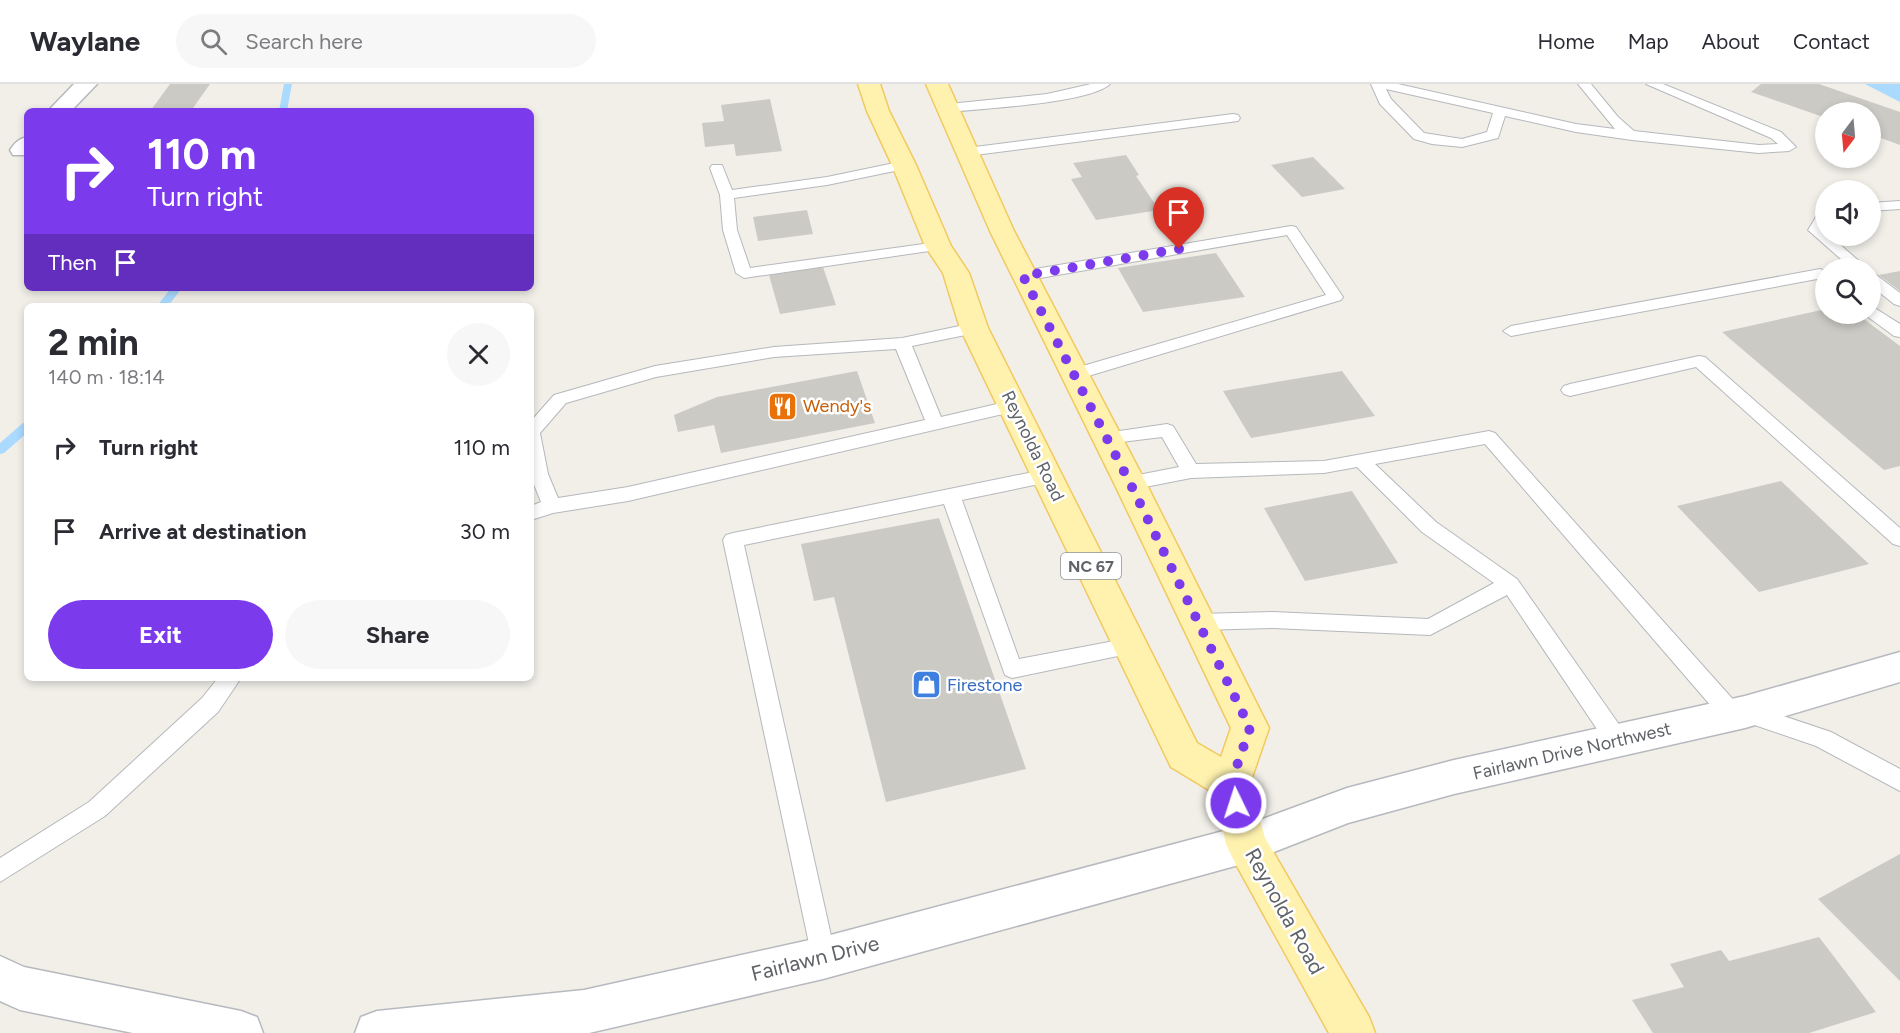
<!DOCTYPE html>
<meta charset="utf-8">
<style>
:root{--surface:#fff;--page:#f7f7f7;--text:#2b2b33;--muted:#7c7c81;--line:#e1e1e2;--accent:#7c3aed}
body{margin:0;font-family:Figtree,sans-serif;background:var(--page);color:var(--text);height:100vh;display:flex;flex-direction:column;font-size:22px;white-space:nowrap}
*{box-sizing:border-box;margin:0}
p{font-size:20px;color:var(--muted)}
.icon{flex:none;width:33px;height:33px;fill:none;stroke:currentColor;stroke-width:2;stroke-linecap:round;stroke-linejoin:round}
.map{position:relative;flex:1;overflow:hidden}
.sheet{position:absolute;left:24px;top:219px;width:510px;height:378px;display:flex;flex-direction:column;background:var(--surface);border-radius:9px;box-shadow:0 3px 9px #0003}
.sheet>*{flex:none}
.top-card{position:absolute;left:24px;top:24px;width:510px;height:183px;border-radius:9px;box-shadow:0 3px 9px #0003;background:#7c3aed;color:#fff;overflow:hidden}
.needle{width:39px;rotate:196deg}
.tools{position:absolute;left:1815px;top:18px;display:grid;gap:12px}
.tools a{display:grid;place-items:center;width:66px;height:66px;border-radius:50%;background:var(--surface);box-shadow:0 3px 9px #0003;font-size:30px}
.pin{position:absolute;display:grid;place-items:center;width:51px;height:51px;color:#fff;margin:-62px -26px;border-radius:50% 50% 50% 0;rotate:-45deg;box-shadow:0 0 6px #0007}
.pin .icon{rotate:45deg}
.me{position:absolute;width:66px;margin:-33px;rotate:356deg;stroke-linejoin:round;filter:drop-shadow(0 0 4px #0008)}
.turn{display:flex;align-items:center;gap:21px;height:126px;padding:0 24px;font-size:27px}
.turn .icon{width:78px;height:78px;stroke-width:2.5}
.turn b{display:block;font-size:42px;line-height:51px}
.then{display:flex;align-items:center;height:57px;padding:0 24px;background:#0003;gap:12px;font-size:22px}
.round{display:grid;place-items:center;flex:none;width:63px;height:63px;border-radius:32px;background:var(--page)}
.overview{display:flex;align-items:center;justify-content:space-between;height:102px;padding:0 24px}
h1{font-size:36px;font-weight:700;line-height:45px}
.primary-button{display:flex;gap:12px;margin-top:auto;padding:12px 24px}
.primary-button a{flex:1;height:69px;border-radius:36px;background:var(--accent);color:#fff;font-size:24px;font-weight:700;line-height:69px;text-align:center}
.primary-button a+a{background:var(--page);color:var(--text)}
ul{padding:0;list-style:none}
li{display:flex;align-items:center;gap:18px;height:84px;padding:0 24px}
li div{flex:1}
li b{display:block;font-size:22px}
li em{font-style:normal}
header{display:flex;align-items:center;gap:36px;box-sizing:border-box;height:84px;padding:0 30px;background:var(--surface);border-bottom:2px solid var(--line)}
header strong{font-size:28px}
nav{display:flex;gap:33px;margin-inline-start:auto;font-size:21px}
.search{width:420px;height:54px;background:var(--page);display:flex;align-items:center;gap:15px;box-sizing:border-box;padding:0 21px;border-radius:33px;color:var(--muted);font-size:22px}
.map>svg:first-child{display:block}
</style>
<header>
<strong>Waylane</strong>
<div class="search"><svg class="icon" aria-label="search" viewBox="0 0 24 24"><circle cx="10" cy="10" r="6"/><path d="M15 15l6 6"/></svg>Search here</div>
<nav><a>Home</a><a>Map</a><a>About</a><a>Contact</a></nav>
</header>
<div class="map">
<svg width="1900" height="949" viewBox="0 0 1900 949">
<rect width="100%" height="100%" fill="#f1efe8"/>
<polygon fill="#aadaff" points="1865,0 1900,0 1900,18"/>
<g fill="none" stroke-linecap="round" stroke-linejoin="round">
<g fill="#aadaff" fill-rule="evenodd">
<polygon points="284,0 292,0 287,27 279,27"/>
<polygon points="171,204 182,204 168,222 157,222"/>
<polygon points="27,338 27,349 4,369 0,370 0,359 23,339"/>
</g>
</g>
<g fill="#cccac5">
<polygon points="170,0 210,0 193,24 151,26"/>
<polygon points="1761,0 1819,0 1900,28 1900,61 1870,50 1870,28 1826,28 1826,34 1751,8"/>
<polygon points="770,15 782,67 736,72 734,60 705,63 702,39 724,37 721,21"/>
<polygon points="1126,71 1139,91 1136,92 1159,126 1096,136 1071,95 1082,93 1073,79"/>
<polygon points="1313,73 1345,105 1302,113 1271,81"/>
<polygon points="807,126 813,150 758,157 753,133"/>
<polygon points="1216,169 1245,213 1143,228 1118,184"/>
<polygon points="823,183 836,221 780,230 769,191"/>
<polygon points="1900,187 1900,207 1879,191"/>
<polygon points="1826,225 1826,230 1857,230 1900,262 1900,382 1884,386 1722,248"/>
<polygon points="857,287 875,339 721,369 714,341 678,348 674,331 717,313"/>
<polygon points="1342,287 1375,332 1251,354 1223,307"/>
<polygon points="1781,397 1869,480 1759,508 1677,422"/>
<polygon points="1352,407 1398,479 1305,497 1264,424"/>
<polygon points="939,434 1026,685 886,718 834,513 814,517 801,460"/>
<polygon points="1900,770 1900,897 1818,815"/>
<polygon points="1819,853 1876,928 1809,949 1653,949 1632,916 1684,903 1670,880 1721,866 1729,877"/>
</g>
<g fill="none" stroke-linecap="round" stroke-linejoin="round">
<defs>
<g id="lane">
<path d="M1091,0H1110C1091,19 980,25 949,28L943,24L949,20L1047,10Z"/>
<path d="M1371,0H1398L1576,40L1615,45L1578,0H1591L1618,33L1634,47L1759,61L1778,60L1771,54L1646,0H1663L1781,48L1796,63L1789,67L1759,69L1632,56L1576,48L1505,32L1498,54L1462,63L1432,60L1414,55L1380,20ZM1386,5L1493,29L1487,48L1462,55L1424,49L1391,15Z"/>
<polygon points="1233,30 1238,31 1240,34 1238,37 967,72 960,68 967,64"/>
<polygon points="904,77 911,81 909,84 827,101 734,114 737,146 750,184 938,158 943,159 945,162 943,165 744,194 736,189 723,146 720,111 710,84 712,81 722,81 732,106 827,93"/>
<polygon points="1900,117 1900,125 1870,127 1870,119"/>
<polygon points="1826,124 1826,141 1823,145 1826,152 1830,152 1867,184 1851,184 1808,146 1821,125"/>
<polygon points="1291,142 1296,143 1343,213 1341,216 1075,296 1069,294 1067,290 1069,286 1326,211 1287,151 1023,197 1015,192 1023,187"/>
<polygon points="1820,185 1826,187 1826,199 1817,195 1511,252 1503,247 1511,242"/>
<polygon points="1870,188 1875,190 1900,209 1900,222 1894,220 1870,201"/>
<polygon points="1870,221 1900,240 1900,253 1894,252 1864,230 1870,230"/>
<path d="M974,239L980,240L982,244L980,248L912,262L941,333L1014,316L1020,318L1023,322L1020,326L628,417L553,429L531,436V422L541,418L531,393V337L554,311L655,282L774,263L902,254ZM896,265L925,336L628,403L558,414L548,390L540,349L566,319L656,293L774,273Z"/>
<polygon points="1699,272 1705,273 1900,444 1900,462 1893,460 1696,283 1570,312 1564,310 1561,306 1564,302 1570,300"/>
<polygon points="1167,340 1173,342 1196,380 1324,377 1489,347 1495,349 1738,621 1745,619 1831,648 1900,685 1900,707 1816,662 1740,636 1732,639 1724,637 1485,360 1375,380 1436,438 1517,495 1625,649 1628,656 1625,663 1617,666 1609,663 1507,511 1430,551 1273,544 1199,546 1192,544 1189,538 1192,532 1199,530 1273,528 1428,535 1494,499 1422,448 1357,383 1324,389 1191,394 1130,406 1123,404 1121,399 1123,394 1179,383 1162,353 1105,360 1099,358 1096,354 1099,350"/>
<polygon points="1048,385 1054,387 1057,392 1054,397 962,416 1019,575 1130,554 1137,556 1140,562 1137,568 1012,594 1005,591 944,420 744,461 836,874 832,883 823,887 814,883 723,456 726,451 733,449"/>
<polygon points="218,594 241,594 218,628 105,732 0,798 0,774 89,718 202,614"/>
</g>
<g id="street">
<polygon points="74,0 97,0 71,27 48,27"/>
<path d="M27,53V71H13L10,66C15,59 18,55 27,53Z"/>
</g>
<g id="secondary">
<polygon points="1900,568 1900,598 1745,644 1454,710 1348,739 1246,779 823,895 589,949 355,949 361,933 377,927 584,906 823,853 1246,741 1347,704 1454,676 1745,612"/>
<polygon points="0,872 24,883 241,927 257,933 263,949 133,949 20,926 0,917"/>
</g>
<polygon id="primary" points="858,0 880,0 889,27 916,81 951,162 969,189 988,244 1197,659 1221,673 1231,644 1114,399 990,147 926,0 948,0 1014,147 1146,399 1269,644 1250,699 1265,754 1369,933 1375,949 1329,949 1232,773 1226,760 1214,709 1171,683 960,244 943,189 925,162 892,81 867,27"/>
</defs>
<use href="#lane" stroke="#b5b8bc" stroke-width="2"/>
<use href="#street" stroke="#b5b8bc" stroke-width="3"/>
<use href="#secondary" stroke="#b6babf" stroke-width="3"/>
<use href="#primary" stroke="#f2c960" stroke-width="3"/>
<use href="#lane" fill="#fff" fill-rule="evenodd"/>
<use href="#street" fill="#fff" fill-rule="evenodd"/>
<use href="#secondary" fill="#fff" fill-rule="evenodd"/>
<use href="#primary" fill="#fff2af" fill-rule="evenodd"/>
</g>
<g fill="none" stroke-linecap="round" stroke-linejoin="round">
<polyline stroke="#7c3aed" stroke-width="10" stroke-dasharray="0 18" points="1179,165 1023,192 1130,399 1250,644 1231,699 1236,719"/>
</g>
<defs>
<symbol id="restaurant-square" viewBox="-11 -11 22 22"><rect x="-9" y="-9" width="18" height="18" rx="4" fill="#e8710a" stroke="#fff"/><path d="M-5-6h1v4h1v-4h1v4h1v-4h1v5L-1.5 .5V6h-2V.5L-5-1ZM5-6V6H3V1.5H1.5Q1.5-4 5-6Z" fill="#fff"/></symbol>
<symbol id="shop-square" viewBox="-11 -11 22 22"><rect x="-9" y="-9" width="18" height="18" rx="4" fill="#3f7fe0" stroke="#fff"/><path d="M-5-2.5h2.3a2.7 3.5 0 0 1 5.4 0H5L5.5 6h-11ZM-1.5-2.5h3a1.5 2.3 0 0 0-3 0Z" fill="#fff"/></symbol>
</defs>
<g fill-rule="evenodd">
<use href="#restaurant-square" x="766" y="306" width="33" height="33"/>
<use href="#shop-square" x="910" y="584" width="33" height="33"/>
</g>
<g text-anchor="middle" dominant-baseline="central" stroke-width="5" stroke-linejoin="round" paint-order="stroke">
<rect fill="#fff" stroke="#8f9295" stroke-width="1.5" x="1061" y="469" width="60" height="26" rx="4.5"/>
<g font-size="16" font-weight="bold" fill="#5f6368">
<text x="1091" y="482">NC 67</text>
</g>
<g font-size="18" fill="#c56008" stroke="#fff" text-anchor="start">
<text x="803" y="322">Wendy's</text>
</g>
<g font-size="18" fill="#5f6368" stroke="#fff">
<text transform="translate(1033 362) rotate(64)">Reynolda Road</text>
<text transform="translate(1572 667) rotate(-13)">Fairlawn Drive Northwest</text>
</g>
<g font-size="18" fill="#366cbe" stroke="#fff" text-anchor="start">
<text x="947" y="601">Firestone</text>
</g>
<g font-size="21" fill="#5f6368" stroke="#fff">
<text transform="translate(1285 827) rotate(61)">Reynolda Road</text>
<text transform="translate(815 874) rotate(-14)">Fairlawn Drive</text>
</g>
</g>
</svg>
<div class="tools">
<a><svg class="needle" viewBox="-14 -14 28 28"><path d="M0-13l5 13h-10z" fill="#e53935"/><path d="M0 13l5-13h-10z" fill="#7c7c81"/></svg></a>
<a><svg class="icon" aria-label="sound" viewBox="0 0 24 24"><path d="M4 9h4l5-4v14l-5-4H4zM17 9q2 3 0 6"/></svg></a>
<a><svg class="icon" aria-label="search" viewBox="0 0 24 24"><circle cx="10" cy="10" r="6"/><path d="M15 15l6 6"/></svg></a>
</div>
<div class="pin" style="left:1179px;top:165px;background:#d93025"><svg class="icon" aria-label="arrive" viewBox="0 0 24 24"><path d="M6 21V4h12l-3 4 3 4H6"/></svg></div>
<svg class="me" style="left:1236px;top:719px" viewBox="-20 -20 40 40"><circle r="17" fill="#7c3aed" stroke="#fff" stroke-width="3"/><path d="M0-11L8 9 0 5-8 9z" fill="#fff"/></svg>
<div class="top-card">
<div class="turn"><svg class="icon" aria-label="right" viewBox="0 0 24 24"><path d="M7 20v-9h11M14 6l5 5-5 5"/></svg><div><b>110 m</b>Turn right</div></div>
<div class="then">Then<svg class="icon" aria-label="arrive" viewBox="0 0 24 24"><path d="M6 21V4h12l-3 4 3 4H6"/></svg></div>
</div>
<section class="sheet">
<div class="overview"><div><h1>2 min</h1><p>140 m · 18:14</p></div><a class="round"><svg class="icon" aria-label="close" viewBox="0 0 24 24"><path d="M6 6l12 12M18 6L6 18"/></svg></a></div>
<ul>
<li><svg class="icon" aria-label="right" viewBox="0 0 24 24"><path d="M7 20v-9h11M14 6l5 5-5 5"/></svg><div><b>Turn right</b></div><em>110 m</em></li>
<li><svg class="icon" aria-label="arrive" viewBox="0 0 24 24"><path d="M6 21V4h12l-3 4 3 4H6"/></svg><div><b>Arrive at destination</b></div><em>30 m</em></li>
</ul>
<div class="primary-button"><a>Exit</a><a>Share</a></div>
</section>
</div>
